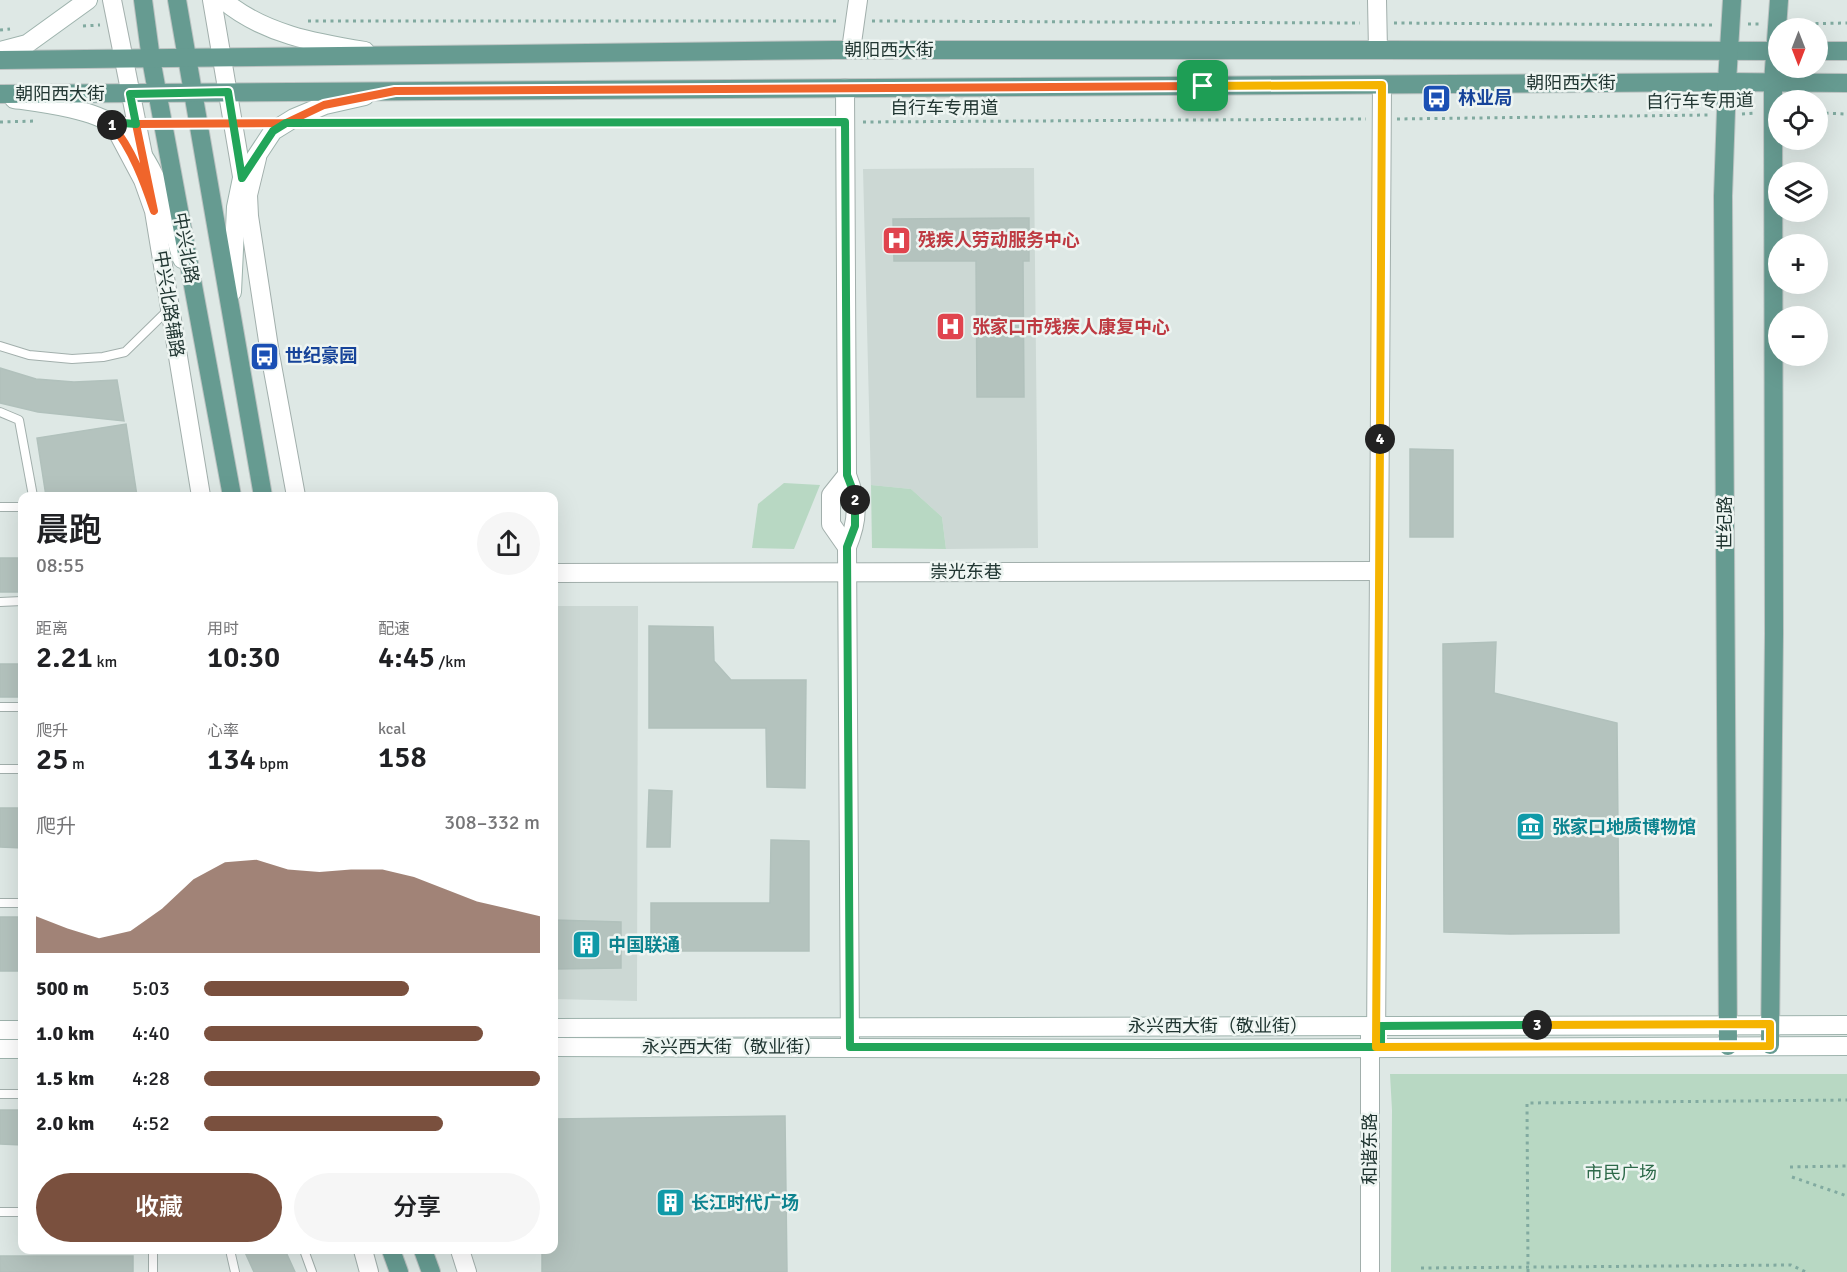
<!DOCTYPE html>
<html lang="zh">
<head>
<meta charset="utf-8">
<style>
	:root { --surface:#fff; --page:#f6f6f6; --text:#202124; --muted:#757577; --accent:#7a503e }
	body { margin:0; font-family:Signika,"Noto Sans SC",sans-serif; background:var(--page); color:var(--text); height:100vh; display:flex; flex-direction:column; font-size:22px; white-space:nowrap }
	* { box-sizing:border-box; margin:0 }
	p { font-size:20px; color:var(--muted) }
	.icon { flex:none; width:33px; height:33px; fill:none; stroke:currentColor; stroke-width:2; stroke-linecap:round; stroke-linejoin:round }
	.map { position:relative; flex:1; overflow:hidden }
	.panel { position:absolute; left:18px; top:492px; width:540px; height:762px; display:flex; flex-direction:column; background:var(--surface); border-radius:12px; box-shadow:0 6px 24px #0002 }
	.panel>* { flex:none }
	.needle { width:39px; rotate:180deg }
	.controls { position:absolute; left:1768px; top:18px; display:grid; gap:12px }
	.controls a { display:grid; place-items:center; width:60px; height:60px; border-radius:50%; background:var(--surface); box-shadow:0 6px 24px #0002; font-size:30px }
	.pin { position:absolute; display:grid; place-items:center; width:51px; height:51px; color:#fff; margin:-26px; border-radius:12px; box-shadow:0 3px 9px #0006 }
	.km { position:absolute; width:30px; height:30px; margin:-15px; border-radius:50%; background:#222; color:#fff; font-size:16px; line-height:30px; text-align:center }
	.round { display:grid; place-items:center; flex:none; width:63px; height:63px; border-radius:32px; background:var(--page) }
	.overview { display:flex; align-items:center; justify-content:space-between; height:102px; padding:0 18px }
	h1 { font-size:33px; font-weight:600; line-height:45px }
	.stats { display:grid; grid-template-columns:repeat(3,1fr); gap:9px; height:102px; padding:6px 18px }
	.stats div { display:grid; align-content:center }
	.stats b { font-size:30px; font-weight:600 }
	.stats small { font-size:16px; font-weight:400 }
	.stats p { font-size:16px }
	.chart { height:168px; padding:12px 18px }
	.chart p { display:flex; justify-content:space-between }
	.chart svg { width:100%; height:108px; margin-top:6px; fill:var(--accent); opacity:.7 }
	.cta { display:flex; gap:12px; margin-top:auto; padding:12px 18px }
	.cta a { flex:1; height:69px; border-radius:36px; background:var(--accent); color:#fff; font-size:24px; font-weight:600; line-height:69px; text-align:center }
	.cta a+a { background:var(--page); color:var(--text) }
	ul { padding:0 18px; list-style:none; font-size:20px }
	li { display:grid; grid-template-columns:96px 72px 1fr; align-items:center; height:45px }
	li i { height:15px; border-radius:8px; background:var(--accent) }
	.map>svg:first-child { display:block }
	.built { fill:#ccd8d4 }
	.green { fill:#b8d8c3 }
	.building { fill:#b4c3be; stroke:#b1c1bc; stroke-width:1.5 }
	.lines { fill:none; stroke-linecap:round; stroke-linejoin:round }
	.service-casing { stroke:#a2afac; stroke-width:10 }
	.tertiary-casing { stroke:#a2afac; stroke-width:20 }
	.secondary-casing { stroke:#9eb3ad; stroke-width:20 }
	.primary-casing { stroke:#bcc3c2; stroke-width:20 }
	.path { stroke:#81aaa0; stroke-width:3; stroke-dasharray:3 4.5; stroke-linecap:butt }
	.service { stroke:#fff; stroke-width:8 }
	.tertiary { stroke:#fff; stroke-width:18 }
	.secondary { stroke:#fff; stroke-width:18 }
	.primary { stroke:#669b91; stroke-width:18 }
	.split-1-casing { stroke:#fff; stroke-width:12 }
	.split-2-casing { stroke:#fff; stroke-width:12 }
	.split-3-casing { stroke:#fff; stroke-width:12 }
	.split-4-casing { stroke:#fff; stroke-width:12 }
	.split-5-casing { stroke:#fff; stroke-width:12 }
	.split-1 { stroke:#f0652b; stroke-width:8 }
	.split-2 { stroke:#22a559; stroke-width:8 }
	.split-3 { stroke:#22a559; stroke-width:8 }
	.split-4 { stroke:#f5b400; stroke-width:8 }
	.split-5 { stroke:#f5b400; stroke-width:8 }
	.labels { text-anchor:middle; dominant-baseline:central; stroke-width:5; stroke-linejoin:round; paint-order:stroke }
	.street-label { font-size:18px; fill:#213632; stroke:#eef5f2 }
	.transit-label { font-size:18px; font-weight:bold; fill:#164399; stroke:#eef5f2; text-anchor:start }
	.health-label { font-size:18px; font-weight:bold; fill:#be3a42; stroke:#eef5f2; text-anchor:start }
	.culture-label { font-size:18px; font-weight:bold; fill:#0d838f; stroke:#eef5f2; text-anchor:start }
	.park-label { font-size:18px; fill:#2e6a4a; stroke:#eef5f2 }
</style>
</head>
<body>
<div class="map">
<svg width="1847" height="1272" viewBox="0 0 1847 1272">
	<rect width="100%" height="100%" fill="#dee8e5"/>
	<g class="built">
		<polygon points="1034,168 1038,548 946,549 942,517 911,489 871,485 863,169"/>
		<polygon points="554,606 638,606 637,1001 554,999"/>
	</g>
	<g class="green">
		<polygon points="784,483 820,485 794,549 752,548 758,504"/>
		<polygon points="871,485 911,489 942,517 946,549 872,548"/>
		<polygon points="1390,1074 1847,1074 1847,1272 1391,1272 1392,1110"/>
	</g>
	<g class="building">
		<polygon points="1029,218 1029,261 1023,261 1024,397 977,397 976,261 894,261 893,219"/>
		<polygon points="0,368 36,379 74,382 117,380 124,421 38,412 0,403"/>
		<polygon points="126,424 137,496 46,496 37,438"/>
		<polygon points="1410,449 1453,450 1453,537 1410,537"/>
		<rect x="0" y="558" width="22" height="34"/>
		<polygon points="649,626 713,627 714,661 731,680 806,680 805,788 767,787 766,728 649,728"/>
		<polygon points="1496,642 1494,693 1617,723 1619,933 1510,934 1444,932 1443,644"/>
		<rect x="0" y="664" width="22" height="33"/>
		<polygon points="649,790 672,791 670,847 647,847"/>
		<polygon points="0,808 22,808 22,848 0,847"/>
		<polygon points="771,840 809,841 809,951 651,951 651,903 770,903"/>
		<rect x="0" y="917" width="22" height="54"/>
		<polygon points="554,920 621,922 621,968 554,969"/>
		<polygon points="0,1110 22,1110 22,1145 0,1144"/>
		<polygon points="785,1116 787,1272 542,1272 542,1250 554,1250 554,1119"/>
		<polygon points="244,1250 285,1250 295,1272 254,1272"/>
		<rect x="0" y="1256" width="133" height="16"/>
	</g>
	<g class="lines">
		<defs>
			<g id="service">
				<polyline points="0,346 29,355 72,359 103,357 125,352 169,309"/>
				<polyline points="0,412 19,420 33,496"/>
				<polyline points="0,507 22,507"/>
				<polyline points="0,602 22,601"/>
				<polyline points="0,707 22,707"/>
				<polyline points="0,769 22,769"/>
				<polyline points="0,903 22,903"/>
				<polyline points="0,1094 22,1094"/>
				<polyline points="0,1212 22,1212"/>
				<polyline points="153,1250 153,1272"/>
				<polyline points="230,1250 235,1272"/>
				<polyline points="304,1250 312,1272"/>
			</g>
			<g id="tertiary">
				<polyline points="112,0 144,160"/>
				<polyline points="212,0 244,188"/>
				<polyline points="1377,0 1378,50"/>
				<polyline points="851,50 858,0"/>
				<path d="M845,88L847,475C858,504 859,518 847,547L850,1047"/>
				<polyline points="118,133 143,180 154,211 201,496"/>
				<polyline points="257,158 248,195 249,216 270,354 296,496"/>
				<polyline points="847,475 831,495 831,524 847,547"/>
				<polyline points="554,573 1379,571"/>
				<polyline points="1376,1047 1382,85"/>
				<polyline points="363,1250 369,1272"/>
				<polyline points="460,1250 467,1272"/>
				<polyline points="1370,1272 1370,1034"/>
			</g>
			<g id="secondary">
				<path d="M223,0C263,34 316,43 365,51"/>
				<polyline points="0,51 27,44 88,0"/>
				<path d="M14,99C42,103 93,109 115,126C157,156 168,213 182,259"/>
				<polyline points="232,292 236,207 242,178 273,131 294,118 325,105 365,96"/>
				<polyline points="554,1028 1847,1025"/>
				<polyline points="0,1030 22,1030"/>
				<polyline points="554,1047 1164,1049 1847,1046"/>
				<polyline points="0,1049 22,1049"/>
			</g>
			<g id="primary">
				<polyline points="143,0 151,59 232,496"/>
				<polyline points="177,0 263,496"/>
				<polyline points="1818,51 1847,51"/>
				<polyline points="0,60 835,50 1378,50 1779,51"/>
				<polyline points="0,94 1727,82 1847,83"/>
				<polyline points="1770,1045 1774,633 1773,83 1779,0"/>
				<polyline points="1728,1046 1723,196 1727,82 1732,0"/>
				<polyline points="391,1250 399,1272"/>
				<polyline points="423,1250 431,1272"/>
			</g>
		</defs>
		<use href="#service" class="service-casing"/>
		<use href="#tertiary" class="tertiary-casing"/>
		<use href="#secondary" class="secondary-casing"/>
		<use href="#primary" class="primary-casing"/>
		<g class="path">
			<polyline points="308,21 838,21"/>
			<polyline points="872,21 1360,23"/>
			<polyline points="1394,23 1714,25"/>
			<polyline points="1748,24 1762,24"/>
			<polyline points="1793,24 1847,23"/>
			<polyline points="83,26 100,25"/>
			<polyline points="0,30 10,29"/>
			<polyline points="1818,113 1847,114"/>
			<polyline points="1742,114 1756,113"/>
			<polyline points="1397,119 1708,115"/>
			<polyline points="0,122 37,121"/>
			<polyline points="863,122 1366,119"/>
			<polyline points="329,123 829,122"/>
			<polyline points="1790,1167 1847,1166"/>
			<polyline points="1792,1177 1847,1196"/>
			<polyline points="1421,1268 1791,1265 1806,1272"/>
			<polyline points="1528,1272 1527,1103 1847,1100"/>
		</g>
		<use href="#service" class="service"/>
		<use href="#tertiary" class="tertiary"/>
		<use href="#secondary" class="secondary"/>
		<use href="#primary" class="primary"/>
	</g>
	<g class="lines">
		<defs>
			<path id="split-1" d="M112,125C132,149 144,181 154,211L136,124L286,123L324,105L395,91L1203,86"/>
			<polyline id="split-2" points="112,125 109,122 136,124 130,94 228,92 242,178 273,131 286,123 845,122 847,475 855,496 855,500"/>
			<polyline id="split-3" points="855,500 855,526 847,547 850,1047 1381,1047 1381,1026 1537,1025"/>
			<polyline id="split-4" points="1380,439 1376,1047 1770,1046 1770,1024 1537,1025"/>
			<polyline id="split-5" points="1203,86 1382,85 1380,439"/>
		</defs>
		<use href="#split-1" class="split-1-casing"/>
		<use href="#split-2" class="split-2-casing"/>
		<use href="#split-3" class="split-3-casing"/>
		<use href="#split-4" class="split-4-casing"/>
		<use href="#split-5" class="split-5-casing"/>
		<use href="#split-1" class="split-1"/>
		<use href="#split-2" class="split-2"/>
		<use href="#split-3" class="split-3"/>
		<use href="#split-4" class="split-4"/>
		<use href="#split-5" class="split-5"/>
	</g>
	<defs>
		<symbol id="bus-square" viewBox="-11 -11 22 22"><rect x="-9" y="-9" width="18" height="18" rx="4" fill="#1a4fb4" stroke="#eef5f2"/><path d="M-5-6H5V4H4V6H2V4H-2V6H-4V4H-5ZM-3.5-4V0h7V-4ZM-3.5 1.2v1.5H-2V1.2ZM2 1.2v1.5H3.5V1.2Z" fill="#fff"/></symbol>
		<symbol id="hospital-square" viewBox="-11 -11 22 22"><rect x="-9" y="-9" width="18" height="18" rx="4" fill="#e0444e" stroke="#eef5f2"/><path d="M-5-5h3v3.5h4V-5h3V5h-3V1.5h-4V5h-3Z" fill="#fff"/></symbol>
		<symbol id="museum-square" viewBox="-11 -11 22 22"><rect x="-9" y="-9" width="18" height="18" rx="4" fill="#0f9aa8" stroke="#eef5f2"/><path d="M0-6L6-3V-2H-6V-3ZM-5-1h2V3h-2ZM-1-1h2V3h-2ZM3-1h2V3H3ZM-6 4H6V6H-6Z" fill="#fff"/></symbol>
		<symbol id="building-square" viewBox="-11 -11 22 22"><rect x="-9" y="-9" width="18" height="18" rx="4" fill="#0f9aa8" stroke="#eef5f2"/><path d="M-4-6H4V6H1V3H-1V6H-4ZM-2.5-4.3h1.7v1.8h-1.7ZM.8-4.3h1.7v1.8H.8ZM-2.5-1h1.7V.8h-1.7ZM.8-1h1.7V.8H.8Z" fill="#fff"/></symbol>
	</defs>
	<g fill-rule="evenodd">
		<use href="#bus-square" x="1420" y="82" width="33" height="33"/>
		<use href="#hospital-square" x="880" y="224" width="33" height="33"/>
		<use href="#hospital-square" x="934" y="310" width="33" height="33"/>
		<use href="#bus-square" x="248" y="340" width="33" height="33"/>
		<use href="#museum-square" x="1514" y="810" width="33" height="33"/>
		<use href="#building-square" x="570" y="928" width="33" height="33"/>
		<use href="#building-square" x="654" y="1186" width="33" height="33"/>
	</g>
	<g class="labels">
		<g class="street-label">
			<text x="889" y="50">朝阳西大街</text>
			<text x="1571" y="83">朝阳西大街</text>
			<text x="60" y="94">朝阳西大街</text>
			<text transform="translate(1700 101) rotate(-1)">自行车专用道</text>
			<text x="944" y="108">自行车专用道</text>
			<text transform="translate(186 248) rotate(80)">中兴北路</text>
			<text transform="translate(169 304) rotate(81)">中兴北路辅路</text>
			<text transform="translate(1725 523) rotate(-90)">世纪路</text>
			<text x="966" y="572">崇光东巷</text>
			<text x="1218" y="1026">永兴西大街（敬业街）</text>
			<text x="732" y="1047">永兴西大街（敬业街）</text>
			<text transform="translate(1370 1149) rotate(-90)">和谐东路</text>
		</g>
		<g class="transit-label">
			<text x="1458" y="98">林业局</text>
			<text x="285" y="356">世纪豪园</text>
		</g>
		<g class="health-label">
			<text x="918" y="240">残疾人劳动服务中心</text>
			<text x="972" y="327">张家口市残疾人康复中心</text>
		</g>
		<g class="culture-label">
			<text x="1552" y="827">张家口地质博物馆</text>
			<text x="608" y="945">中国联通</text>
			<text x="691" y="1203">长江时代广场</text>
		</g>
		<g class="park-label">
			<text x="1621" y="1173">市民广场</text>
		</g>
	</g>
</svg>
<div class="controls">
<a><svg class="needle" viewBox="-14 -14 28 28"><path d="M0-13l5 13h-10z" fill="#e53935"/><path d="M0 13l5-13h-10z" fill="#757577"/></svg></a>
<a><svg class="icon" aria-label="locate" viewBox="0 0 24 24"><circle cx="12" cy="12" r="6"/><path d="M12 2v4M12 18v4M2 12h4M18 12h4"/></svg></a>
<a><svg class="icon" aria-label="layers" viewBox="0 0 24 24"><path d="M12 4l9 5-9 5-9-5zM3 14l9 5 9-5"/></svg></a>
<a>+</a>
<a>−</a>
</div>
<div class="pin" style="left:1203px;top:86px;background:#1e9e55"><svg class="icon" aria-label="arrive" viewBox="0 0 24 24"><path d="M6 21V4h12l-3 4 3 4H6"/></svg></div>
<b class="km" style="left:112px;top:125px">1</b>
<b class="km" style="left:855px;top:500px">2</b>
<b class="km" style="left:1537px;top:1025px">3</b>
<b class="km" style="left:1380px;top:439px">4</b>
<section class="panel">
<div class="overview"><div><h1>晨跑</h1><p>08:55</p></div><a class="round"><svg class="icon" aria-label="share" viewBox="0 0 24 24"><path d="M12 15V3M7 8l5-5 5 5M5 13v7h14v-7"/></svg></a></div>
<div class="stats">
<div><p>距离</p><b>2.21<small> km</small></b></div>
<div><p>用时</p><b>10:30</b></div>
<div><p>配速</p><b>4:45<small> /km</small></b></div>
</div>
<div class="stats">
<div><p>爬升</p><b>25<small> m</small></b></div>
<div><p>心率</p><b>134<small> bpm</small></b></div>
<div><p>kcal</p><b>158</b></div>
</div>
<div class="chart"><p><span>爬升</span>308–332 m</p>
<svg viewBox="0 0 160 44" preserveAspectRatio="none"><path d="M0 44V29L10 34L20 38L30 35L40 26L50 14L60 7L70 6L80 10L90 11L100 10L110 10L120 13L130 18L140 23L150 26L160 29V44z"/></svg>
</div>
<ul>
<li><b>500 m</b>5:03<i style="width:61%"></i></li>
<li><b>1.0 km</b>4:40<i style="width:83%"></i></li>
<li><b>1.5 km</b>4:28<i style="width:100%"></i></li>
<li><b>2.0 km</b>4:52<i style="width:71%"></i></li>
</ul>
<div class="cta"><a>收藏</a><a>分享</a></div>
</section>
</div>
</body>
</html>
